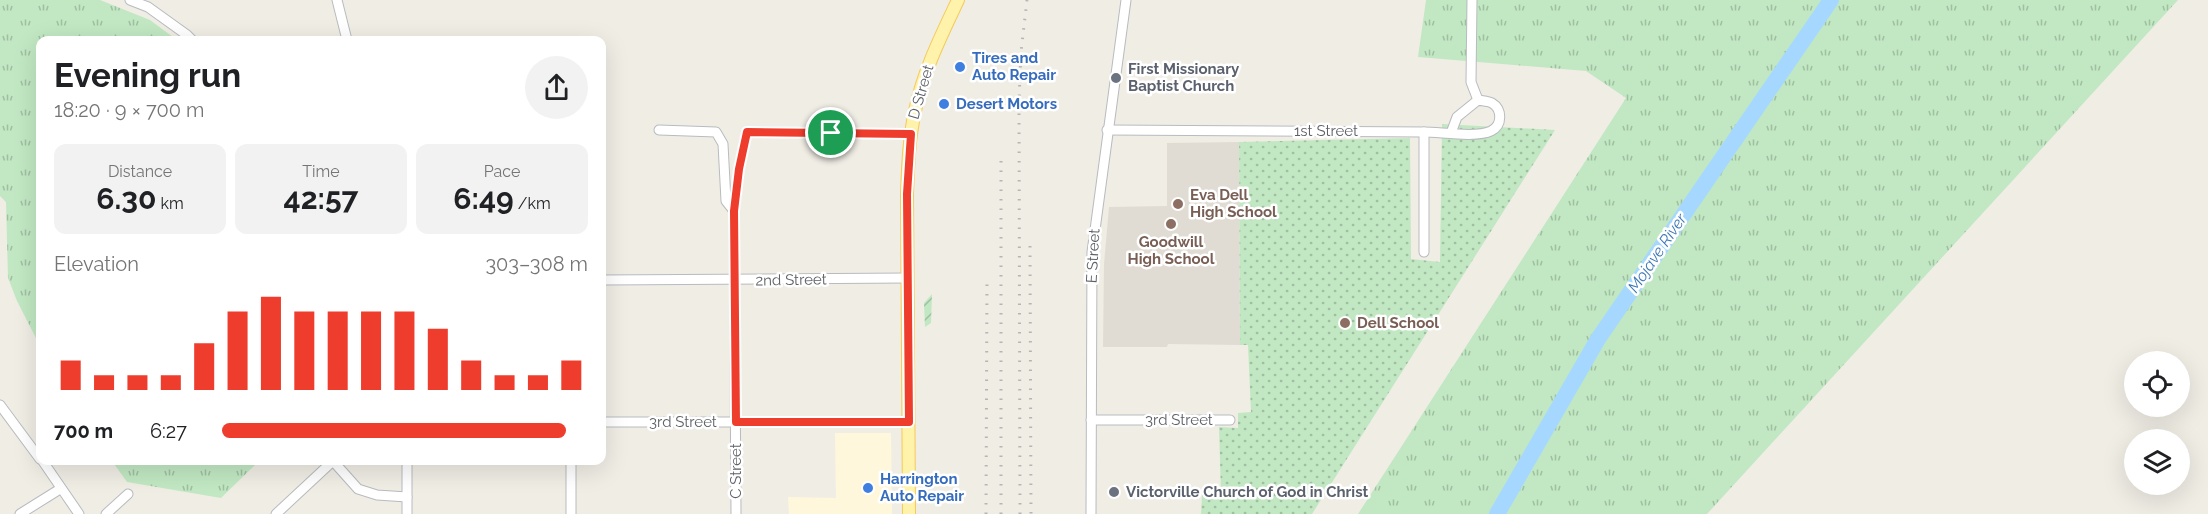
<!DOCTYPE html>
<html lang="en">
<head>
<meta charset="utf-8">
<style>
	:root { --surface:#fff; --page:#f2f2f2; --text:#202124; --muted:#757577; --accent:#ee3d2d }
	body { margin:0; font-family:Raleway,sans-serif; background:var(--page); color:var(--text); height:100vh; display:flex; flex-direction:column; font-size:22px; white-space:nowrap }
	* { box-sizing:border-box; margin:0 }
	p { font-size:20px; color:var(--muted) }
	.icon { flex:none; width:33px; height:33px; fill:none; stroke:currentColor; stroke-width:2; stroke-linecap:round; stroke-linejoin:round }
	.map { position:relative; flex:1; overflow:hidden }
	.side { position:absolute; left:36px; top:36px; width:570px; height:429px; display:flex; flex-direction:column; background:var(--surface); border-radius:12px; box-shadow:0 6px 24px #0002 }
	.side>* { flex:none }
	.buttons { position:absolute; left:2124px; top:351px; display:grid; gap:12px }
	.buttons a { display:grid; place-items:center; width:66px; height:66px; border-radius:50%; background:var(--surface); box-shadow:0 6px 24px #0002; font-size:30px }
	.pin { position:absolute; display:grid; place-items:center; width:51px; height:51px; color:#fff; margin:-26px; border:3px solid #fff; border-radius:50%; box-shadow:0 2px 6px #0007 }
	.round { display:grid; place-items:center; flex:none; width:63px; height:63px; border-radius:32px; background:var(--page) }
	.summary { display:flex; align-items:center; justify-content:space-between; height:102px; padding:0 18px }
	h1 { font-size:33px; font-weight:700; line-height:45px }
	.metrics { display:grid; grid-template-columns:repeat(3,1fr); gap:9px; height:102px; padding:6px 18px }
	.metrics div { display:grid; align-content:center; border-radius:12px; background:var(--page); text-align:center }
	.metrics b { font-size:30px; font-weight:700 }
	.metrics small { font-size:16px; font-weight:400 }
	.metrics p { font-size:16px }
	.chart { height:168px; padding:12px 18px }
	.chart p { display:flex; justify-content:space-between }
	.chart svg { width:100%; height:108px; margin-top:6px; stroke:var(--accent); stroke-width:6 }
	ul { padding:0 18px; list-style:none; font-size:20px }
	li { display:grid; grid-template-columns:96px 72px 1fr; align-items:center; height:45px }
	li i { height:15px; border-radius:8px; background:var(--accent) }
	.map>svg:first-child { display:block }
	.commercial { fill:#fff7db }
	.education { fill:#e0dcd3 }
	.grass { fill:url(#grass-tufts) }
	.park { fill:url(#park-dots) }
	.garden { fill:url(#garden-furrows) }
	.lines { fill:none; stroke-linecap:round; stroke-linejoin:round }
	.river { stroke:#a6d8ff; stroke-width:16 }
	.minor-casing { stroke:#b8bbbf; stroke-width:11 }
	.major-casing { stroke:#f5ca59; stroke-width:14 }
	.minor { stroke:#fff; stroke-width:9 }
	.major { stroke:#fff2ab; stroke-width:12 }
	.rail { stroke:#b4b5b6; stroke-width:3; stroke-dasharray:1.5 8; stroke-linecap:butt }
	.route-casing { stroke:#fff; stroke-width:12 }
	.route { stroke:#ee3d2d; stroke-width:8 }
	.shop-dot { fill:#3f7fe0; stroke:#fff; stroke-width:2 }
	.worship-dot { fill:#6b7280; stroke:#fff; stroke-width:2 }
	.education-dot { fill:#8d6e63; stroke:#fff; stroke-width:2 }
	.labels { text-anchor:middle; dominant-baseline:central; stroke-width:5; stroke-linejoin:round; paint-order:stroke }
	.shop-label { font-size:15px; font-weight:bold; fill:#366cbe; stroke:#fff; text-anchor:start }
	.worship-label { font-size:15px; font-weight:bold; fill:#5b616d; stroke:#fff; text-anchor:start }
	.street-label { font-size:15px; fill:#5d6166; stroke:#fff }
	.education-label { font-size:15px; font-weight:bold; fill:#785e54; stroke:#fff; text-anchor:start }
	.water-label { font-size:16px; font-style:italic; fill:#3f78b5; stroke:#fff }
</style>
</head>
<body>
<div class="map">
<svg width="2208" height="514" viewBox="0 0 2208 514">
	<defs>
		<pattern id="grass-tufts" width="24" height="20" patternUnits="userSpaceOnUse" patternTransform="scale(1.5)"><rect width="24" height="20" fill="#c1e8c2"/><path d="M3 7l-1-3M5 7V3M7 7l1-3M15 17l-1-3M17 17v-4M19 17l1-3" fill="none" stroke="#a0bfa1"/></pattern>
		<pattern id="park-dots" width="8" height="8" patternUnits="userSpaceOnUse" patternTransform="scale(1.5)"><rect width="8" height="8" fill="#c1e8c2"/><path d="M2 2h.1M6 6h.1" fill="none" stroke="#a0bfa1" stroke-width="1.8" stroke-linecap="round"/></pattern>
		<pattern id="garden-furrows" width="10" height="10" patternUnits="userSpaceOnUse" patternTransform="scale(1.5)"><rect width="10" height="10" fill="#c1e8c2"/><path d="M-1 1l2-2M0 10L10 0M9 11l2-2" fill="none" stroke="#a0bfa1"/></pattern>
	</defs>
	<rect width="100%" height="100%" fill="#f0ede5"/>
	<polygon class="commercial" points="835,433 891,433 892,514 789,514 788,497 836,498"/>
	<polygon class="education" points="1239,142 1240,345 1168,344 1167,347 1103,347 1104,264 1109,207 1167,206 1167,143"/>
	<g class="grass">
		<polygon points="0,0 100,0 150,20 177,40 40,40 40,346 17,301 8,278 6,202 0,196"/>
		<polygon points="1426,0 2178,0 1707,514 1358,514 1626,98 1586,71 1418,57"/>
		<polygon points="112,461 259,461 221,498 127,482"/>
	</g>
	<polygon class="park" points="1442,124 1555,130 1312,514 1201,514 1202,495 1221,494 1219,427 1238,428 1238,413 1251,412 1248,345 1240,345 1239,142 1410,138 1411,259 1440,262"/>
	<polygon class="garden" points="932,294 931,323 925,327 924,303"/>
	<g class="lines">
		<polyline class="river" points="1497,514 1598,339 1831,0"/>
		<defs>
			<g id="minor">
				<polyline points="130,0 148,7 187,35 192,40"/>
				<polyline points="337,0 347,40"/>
				<polyline points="1472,0 1471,82 1478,100"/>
				<polyline points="659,130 716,132 723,144 726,201 734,211"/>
				<polyline points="1107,130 1424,132 1424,252"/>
				<path d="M1424,132C1441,132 1476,138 1491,131C1503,125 1502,109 1492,103C1488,101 1483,101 1478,100L1457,117L1451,133"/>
				<polyline points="602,280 908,278"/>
				<polyline points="0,405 40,459"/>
				<polyline points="1091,420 1230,420"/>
				<polyline points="602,422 909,422"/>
				<polyline points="42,460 79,514"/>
				<polyline points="407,460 407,514"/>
				<polyline points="571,460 571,514"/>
				<polyline points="333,461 358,489 377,495 407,497"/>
				<polyline points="20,514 60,489"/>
				<polyline points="106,514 128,494"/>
				<polyline points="276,514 334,460"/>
				<polyline points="736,514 734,211 739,169 747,132 911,134"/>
				<polyline points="1091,514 1092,252 1126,0"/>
			</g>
			<path id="major" d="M909,514L907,194C908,166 909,138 915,111C923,72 941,36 958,0"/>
		</defs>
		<use href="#minor" class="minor-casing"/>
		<use href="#major" class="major-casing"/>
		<use href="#minor" class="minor"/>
		<use href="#major" class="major"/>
		<g class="rail">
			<polyline points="1030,246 1031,514"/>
			<polyline points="986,514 987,277"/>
			<polyline points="1001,514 1001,161"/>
			<polyline points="1020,514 1019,101 1021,52 1027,0"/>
		</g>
	</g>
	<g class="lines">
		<defs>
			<polygon id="route" points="747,132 911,134 907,194 909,422 736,422 734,211 739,169"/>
		</defs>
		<use href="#route" class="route-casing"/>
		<use href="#route" class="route"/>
	</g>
	<g class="shop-dot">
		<circle cx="960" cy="67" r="6"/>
		<circle cx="944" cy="104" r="6"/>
		<circle cx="868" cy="488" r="6"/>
	</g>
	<g class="worship-dot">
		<circle cx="1116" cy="78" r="6"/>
		<circle cx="1114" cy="492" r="6"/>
	</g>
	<g class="education-dot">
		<circle cx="1178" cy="204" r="6"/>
		<circle cx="1171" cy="224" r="6"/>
		<circle cx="1345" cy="323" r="6"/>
	</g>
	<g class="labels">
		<g class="shop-label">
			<text x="972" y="58">Tires and<tspan x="972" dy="17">Auto Repair</tspan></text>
			<text x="956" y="104">Desert Motors</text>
			<text x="880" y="479">Harrington<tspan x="880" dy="17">Auto Repair</tspan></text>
		</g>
		<g class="worship-label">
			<text x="1128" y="69">First Missionary<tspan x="1128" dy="17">Baptist Church</tspan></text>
			<text x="1126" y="492">Victorville Church of God in Christ</text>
		</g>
		<g class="street-label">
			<text transform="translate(921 92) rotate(-74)">D Street</text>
			<text x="1326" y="131">1st Street</text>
			<text transform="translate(1093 256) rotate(-87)">E Street</text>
			<text transform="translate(791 280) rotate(-1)">2nd Street</text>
			<text x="1179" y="420">3rd Street</text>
			<text x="683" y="422">3rd Street</text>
			<text transform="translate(736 471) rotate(-90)">C Street</text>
		</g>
		<g class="education-label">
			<text x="1190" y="195">Eva Dell<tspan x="1190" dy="17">High School</tspan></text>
			<text x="1171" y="242" text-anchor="middle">Goodwill<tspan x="1171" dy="17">High School</tspan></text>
			<text x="1357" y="323">Dell School</text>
		</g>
		<g class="water-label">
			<text transform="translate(1657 253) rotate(-56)">Mojave River</text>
		</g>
	</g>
</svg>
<div class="buttons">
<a><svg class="icon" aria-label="locate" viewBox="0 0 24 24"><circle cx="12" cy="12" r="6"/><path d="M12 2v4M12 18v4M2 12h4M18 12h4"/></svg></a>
<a><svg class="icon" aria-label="layers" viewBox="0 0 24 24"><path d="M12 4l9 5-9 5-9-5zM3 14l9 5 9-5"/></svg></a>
</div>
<div class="pin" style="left:831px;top:133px;background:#1e9e55"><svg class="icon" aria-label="arrive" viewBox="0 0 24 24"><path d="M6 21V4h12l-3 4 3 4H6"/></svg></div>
<section class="side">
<div class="summary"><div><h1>Evening run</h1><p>18:20 · 9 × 700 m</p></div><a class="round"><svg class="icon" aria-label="share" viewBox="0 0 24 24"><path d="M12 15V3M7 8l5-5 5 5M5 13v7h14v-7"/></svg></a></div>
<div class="metrics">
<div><p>Distance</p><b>6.30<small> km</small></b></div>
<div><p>Time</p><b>42:57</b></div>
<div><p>Pace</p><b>6:49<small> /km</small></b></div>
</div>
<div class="chart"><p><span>Elevation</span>303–308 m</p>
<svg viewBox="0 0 160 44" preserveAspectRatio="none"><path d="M5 44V32M15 44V38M25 44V38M35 44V38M45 44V25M55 44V12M65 44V6M75 44V12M85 44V12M95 44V12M105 44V12M115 44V19M125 44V32M135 44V38M145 44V38M155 44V32"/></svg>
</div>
<ul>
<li><b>700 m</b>6:27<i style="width:94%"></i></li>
</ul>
</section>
</div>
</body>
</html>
